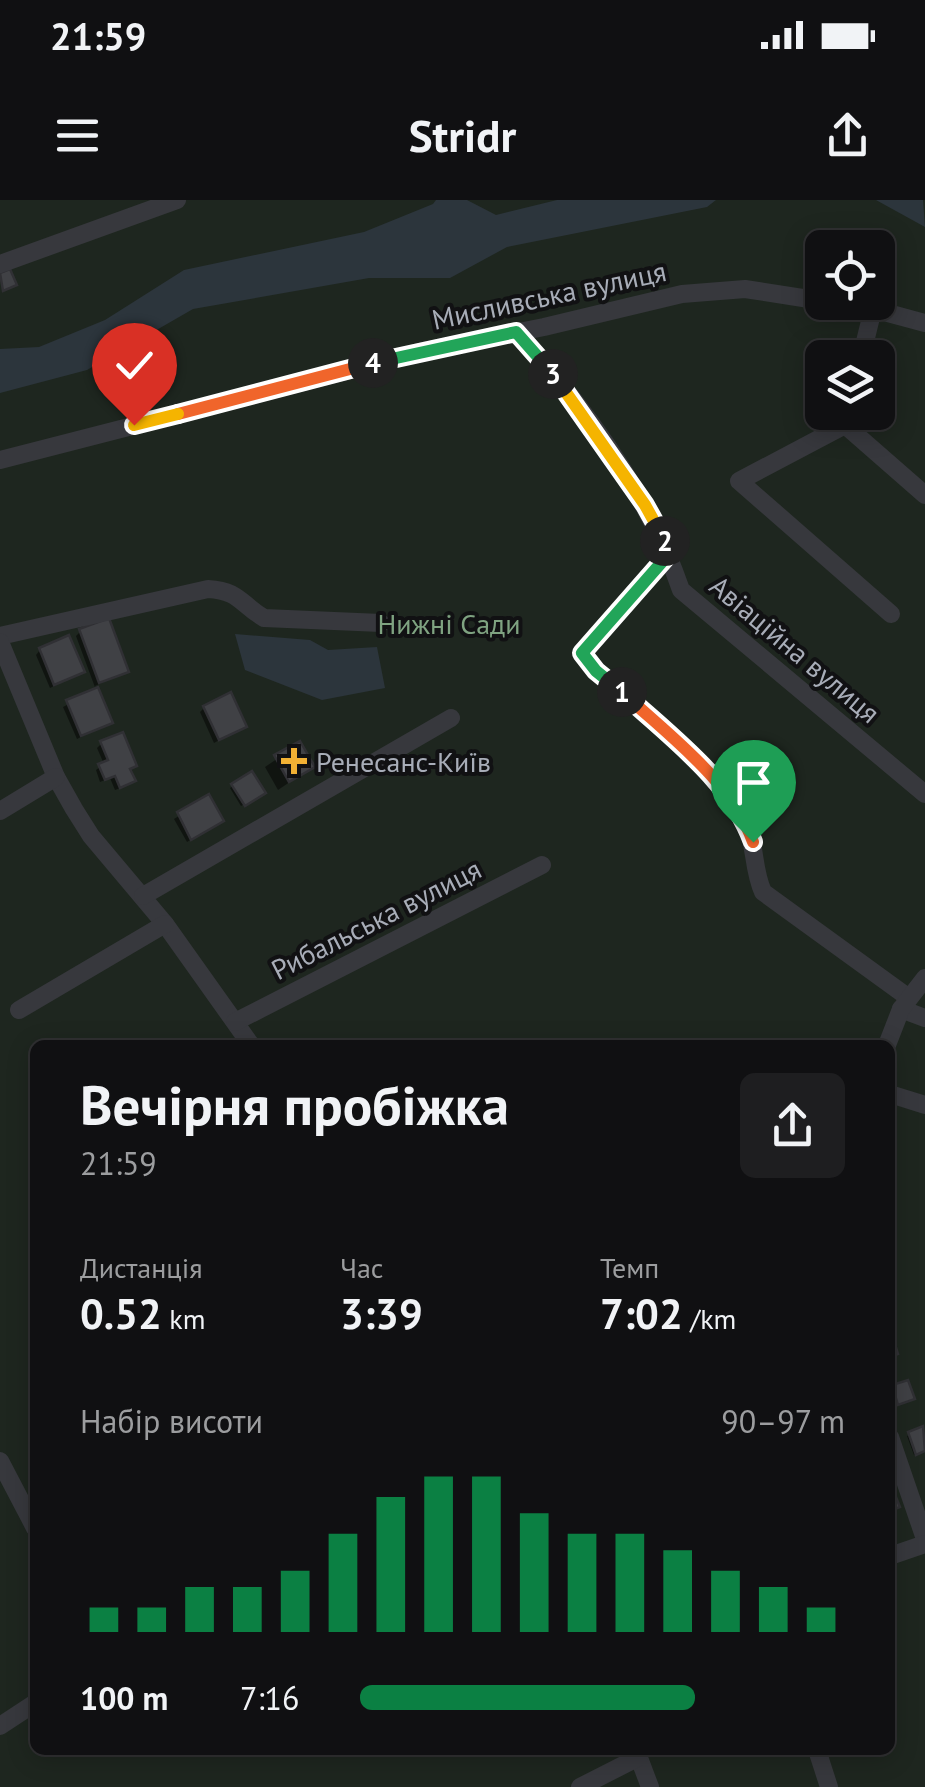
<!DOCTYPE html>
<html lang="uk">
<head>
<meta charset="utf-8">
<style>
	:root { --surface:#101012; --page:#1e1e20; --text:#f1f3f6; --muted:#9c9d9f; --line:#303032; --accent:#0b8043 }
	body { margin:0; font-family:"PT Sans",sans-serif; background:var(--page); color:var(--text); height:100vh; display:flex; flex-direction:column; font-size:38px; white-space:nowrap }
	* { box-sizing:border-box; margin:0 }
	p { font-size:32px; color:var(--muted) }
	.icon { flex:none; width:55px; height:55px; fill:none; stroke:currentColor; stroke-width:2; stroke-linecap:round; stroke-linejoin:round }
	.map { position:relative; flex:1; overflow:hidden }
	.panel { position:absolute; left:30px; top:840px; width:865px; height:715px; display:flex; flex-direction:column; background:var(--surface); border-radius:15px; box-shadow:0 5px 25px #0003,0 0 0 2px var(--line) }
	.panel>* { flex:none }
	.fabs { position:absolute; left:805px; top:30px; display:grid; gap:20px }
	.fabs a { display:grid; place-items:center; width:90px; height:90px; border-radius:15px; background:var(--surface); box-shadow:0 5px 25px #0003,0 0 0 2px var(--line); font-size:50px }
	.pin { position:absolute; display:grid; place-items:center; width:85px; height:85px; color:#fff; margin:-102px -42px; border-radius:50% 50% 50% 0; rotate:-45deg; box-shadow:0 0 10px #0007 }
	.pin .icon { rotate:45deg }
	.km { position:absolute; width:50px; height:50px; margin:-25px; border-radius:50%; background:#222; color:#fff; font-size:28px; line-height:50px; text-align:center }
	.round { display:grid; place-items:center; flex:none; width:105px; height:105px; border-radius:15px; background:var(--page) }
	.headline { display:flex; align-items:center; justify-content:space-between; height:170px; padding:0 50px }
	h1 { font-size:55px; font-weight:700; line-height:75px }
	.figures { display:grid; grid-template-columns:repeat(3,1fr); gap:15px; height:170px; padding:10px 50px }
	.figures div { display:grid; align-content:center }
	.figures b { font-size:42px; font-weight:700 }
	.figures small { font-size:28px; font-weight:400 }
	.figures p { font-size:28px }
	.chart { height:280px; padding:20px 50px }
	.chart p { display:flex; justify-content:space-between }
	.chart svg { width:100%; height:180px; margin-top:10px; stroke:var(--accent); stroke-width:6 }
	ul { padding:0 50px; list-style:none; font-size:32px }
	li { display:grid; grid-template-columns:160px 120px 1fr; align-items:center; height:75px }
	li i { height:25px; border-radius:12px; background:var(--accent) }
	.status { display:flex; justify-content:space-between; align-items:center; height:70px; padding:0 50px; background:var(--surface); direction:ltr }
	.status svg { height:28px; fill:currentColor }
	header { display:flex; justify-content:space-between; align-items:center; height:130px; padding:0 50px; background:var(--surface); font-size:45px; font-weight:700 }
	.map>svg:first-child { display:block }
	.green { fill:#1e261f; fill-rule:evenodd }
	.water { fill:#2c353c }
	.shadow { fill:#0007 }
	.building { fill:#404145; stroke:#303034; stroke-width:2.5 }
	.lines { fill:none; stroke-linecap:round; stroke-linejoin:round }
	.minor { stroke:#37383d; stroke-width:18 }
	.split-1-casing { stroke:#fff; stroke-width:20 }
	.split-2-casing { stroke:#fff; stroke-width:20 }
	.split-3-casing { stroke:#fff; stroke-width:20 }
	.split-4-casing { stroke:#fff; stroke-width:20 }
	.split-5-casing { stroke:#fff; stroke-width:20 }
	.split-6-casing { stroke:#fff; stroke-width:20 }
	.split-1 { stroke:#f0652b; stroke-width:12 }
	.split-2 { stroke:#22a559; stroke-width:12 }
	.split-3 { stroke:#f5b400; stroke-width:12 }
	.split-4 { stroke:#22a559; stroke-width:12 }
	.split-5 { stroke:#f0652b; stroke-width:12 }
	.split-6 { stroke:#f5b400; stroke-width:12 }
	.poi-dot { fill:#f2b134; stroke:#111113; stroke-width:4 }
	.labels { text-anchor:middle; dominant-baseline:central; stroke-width:8; stroke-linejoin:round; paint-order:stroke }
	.street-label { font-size:28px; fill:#a8adb8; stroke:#111113 }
	.park-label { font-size:28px; fill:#7fa381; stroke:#111113 }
	.poi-label { font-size:28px; fill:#a8adb8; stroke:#111113; text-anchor:start }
</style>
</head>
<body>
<div class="status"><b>21:59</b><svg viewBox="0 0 49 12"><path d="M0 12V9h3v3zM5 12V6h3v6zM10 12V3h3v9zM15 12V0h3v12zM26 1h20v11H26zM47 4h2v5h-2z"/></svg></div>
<header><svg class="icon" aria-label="menu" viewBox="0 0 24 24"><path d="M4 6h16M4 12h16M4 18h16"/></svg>Stridr<svg class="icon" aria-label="share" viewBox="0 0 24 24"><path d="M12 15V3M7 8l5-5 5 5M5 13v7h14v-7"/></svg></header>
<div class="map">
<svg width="925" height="1587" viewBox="0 0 925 1587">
	<rect width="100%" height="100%" fill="#161618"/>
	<path class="green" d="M0,0H925V1587H0ZM822,48H878V102H822ZM822,158H878V212H822ZM35,845H890V1550H35Z"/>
	<g class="water">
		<polygon points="436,0 467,0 496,15 557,0 716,0 707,7 507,47 450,78 369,78 193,109 87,170 0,193 0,149 39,147 105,120 184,70 364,32 433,4"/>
		<polygon points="876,0 923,0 925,27"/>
		<polygon points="235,434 310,440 328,450 377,447 385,488 322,500 245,470"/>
	</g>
	<g class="shadow">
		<polygon points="80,432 126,471 95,486 110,522 77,539 63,507 96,490 76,436"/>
		<polygon points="40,450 82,472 50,488 36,455"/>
		<polygon points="204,508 244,526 214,543 200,512"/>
		<polygon points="102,543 134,566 129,571 133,581 128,585 115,590 110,578 100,582 96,570 104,564 97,548"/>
		<polygon points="299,544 312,567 278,590 265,567"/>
		<polygon points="233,586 260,595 241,606 230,588"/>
		<polygon points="208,598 221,621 187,642 174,619"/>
		<polygon points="922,1229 925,1251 914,1255 907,1236"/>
	</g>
	<g class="building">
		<polygon points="10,69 17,85 3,91 0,73"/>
		<polygon points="109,418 129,472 99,483 79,429"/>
		<polygon points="69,435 85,472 54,485 39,448"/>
		<polygon points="98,487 113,523 81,536 66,500"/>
		<polygon points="231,492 247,527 219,540 203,506"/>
		<polygon points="123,532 137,566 130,569 136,581 120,588 115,576 105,580 98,564 108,560 100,541"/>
		<polygon points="300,541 315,567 289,582 274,555"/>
		<polygon points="252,571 266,593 245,606 231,584"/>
		<polygon points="209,594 224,621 191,640 177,612"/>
		<polygon points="891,1132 898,1154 890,1157 890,1133"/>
		<polygon points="908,1180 915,1199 898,1205 892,1185"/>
		<polygon points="923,1226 925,1251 916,1255 908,1232"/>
		<polygon points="892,1287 900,1307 890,1311 890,1288"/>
	</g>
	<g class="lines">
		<g class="minor">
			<polyline points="0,64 177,0"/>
			<polyline points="831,102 873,109 925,123"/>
			<path d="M516,133C585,207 648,293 681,390L925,594"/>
			<polyline points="861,158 873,109"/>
			<polyline points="848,212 845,225 925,295"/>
			<polyline points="845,225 739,281 891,414"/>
			<polyline points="0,260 424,151 544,127 682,94 745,89 822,101"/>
			<path d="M669,355L582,453C625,508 712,556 744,618C756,641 752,668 763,692L909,798"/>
			<path d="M0,436L208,389C240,391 239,403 264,418L381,423"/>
			<polyline points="0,442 56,577 74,609 91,636 165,724 251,845"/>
			<polyline points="0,611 56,577"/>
			<polyline points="143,696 451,518"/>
			<polyline points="901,809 925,818"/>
			<polyline points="19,810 165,724"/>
			<polyline points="235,822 542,665"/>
			<polyline points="887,845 901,809 925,778"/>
			<polyline points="890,894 925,905"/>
			<polyline points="890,1237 925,1339"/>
			<polyline points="0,1261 35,1328"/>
			<polyline points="890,1356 925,1344"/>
			<polyline points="0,1526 35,1503"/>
			<polyline points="636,1550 650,1587"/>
			<polyline points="817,1550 829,1587"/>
			<polyline points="580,1587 639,1557"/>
		</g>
	</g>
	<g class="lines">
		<defs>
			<path id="split-1" d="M622,492C670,537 730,579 753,642"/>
			<polyline id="split-2" points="622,492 596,471 582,453 669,354 665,341"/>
			<polyline id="split-3" points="553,174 645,305 665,341"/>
			<polyline id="split-4" points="373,163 516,132 553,174"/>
			<polyline id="split-5" points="178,214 373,163"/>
			<polyline id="split-6" points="134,225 178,214"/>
		</defs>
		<use href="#split-1" class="split-1-casing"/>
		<use href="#split-2" class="split-2-casing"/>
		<use href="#split-3" class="split-3-casing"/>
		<use href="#split-4" class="split-4-casing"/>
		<use href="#split-5" class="split-5-casing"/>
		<use href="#split-6" class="split-6-casing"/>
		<use href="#split-1" class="split-1"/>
		<use href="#split-2" class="split-2"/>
		<use href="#split-3" class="split-3"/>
		<use href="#split-4" class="split-4"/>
		<use href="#split-5" class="split-5"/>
		<use href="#split-6" class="split-6"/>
	</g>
	<path class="poi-dot" d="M289 546h10v10h10v10h-10v10h-10v-10h-10v-10h10z"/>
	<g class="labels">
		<g class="street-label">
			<text transform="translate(549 95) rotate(-12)">Мисливська вулиця</text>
			<text transform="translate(795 449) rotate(40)">Авіаційна вулиця</text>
			<text transform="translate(376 719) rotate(-27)">Рибальська вулиця</text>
		</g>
		<g class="park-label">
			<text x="449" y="423">Нижні Сади</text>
		</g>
		<g class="poi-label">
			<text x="316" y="561">Ренесанс-Київ</text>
		</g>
	</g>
</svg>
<div class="fabs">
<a><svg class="icon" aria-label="locate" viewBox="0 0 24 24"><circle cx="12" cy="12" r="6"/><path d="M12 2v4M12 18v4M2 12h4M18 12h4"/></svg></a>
<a><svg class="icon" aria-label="layers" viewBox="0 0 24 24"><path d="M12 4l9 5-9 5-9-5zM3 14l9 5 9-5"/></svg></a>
</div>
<div class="pin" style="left:753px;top:642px;background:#1e9e55"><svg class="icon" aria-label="arrive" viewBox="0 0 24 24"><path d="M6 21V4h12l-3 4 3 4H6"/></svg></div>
<div class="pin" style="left:134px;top:225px;background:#d93025"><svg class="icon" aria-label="check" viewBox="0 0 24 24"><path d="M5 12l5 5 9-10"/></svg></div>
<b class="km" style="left:622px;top:492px">1</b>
<b class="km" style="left:665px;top:341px">2</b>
<b class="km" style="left:553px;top:174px">3</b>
<b class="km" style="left:373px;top:163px">4</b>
<section class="panel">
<div class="headline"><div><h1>Вечірня пробіжка</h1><p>21:59</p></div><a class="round"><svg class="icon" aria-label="share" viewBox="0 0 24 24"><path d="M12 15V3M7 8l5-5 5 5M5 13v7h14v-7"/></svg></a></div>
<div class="figures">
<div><p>Дистанція</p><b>0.52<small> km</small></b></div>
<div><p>Час</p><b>3:39</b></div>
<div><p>Темп</p><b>7:02<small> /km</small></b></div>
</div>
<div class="chart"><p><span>Набір висоти</span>90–97 m</p>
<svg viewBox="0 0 160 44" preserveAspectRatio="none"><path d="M5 44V38M15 44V38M25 44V33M35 44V33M45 44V29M55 44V20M65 44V11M75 44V6M85 44V6M95 44V15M105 44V20M115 44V20M125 44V24M135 44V29M145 44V33M155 44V38"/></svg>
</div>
<ul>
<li><b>100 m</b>7:16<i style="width:69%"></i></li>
</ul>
</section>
</div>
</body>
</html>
